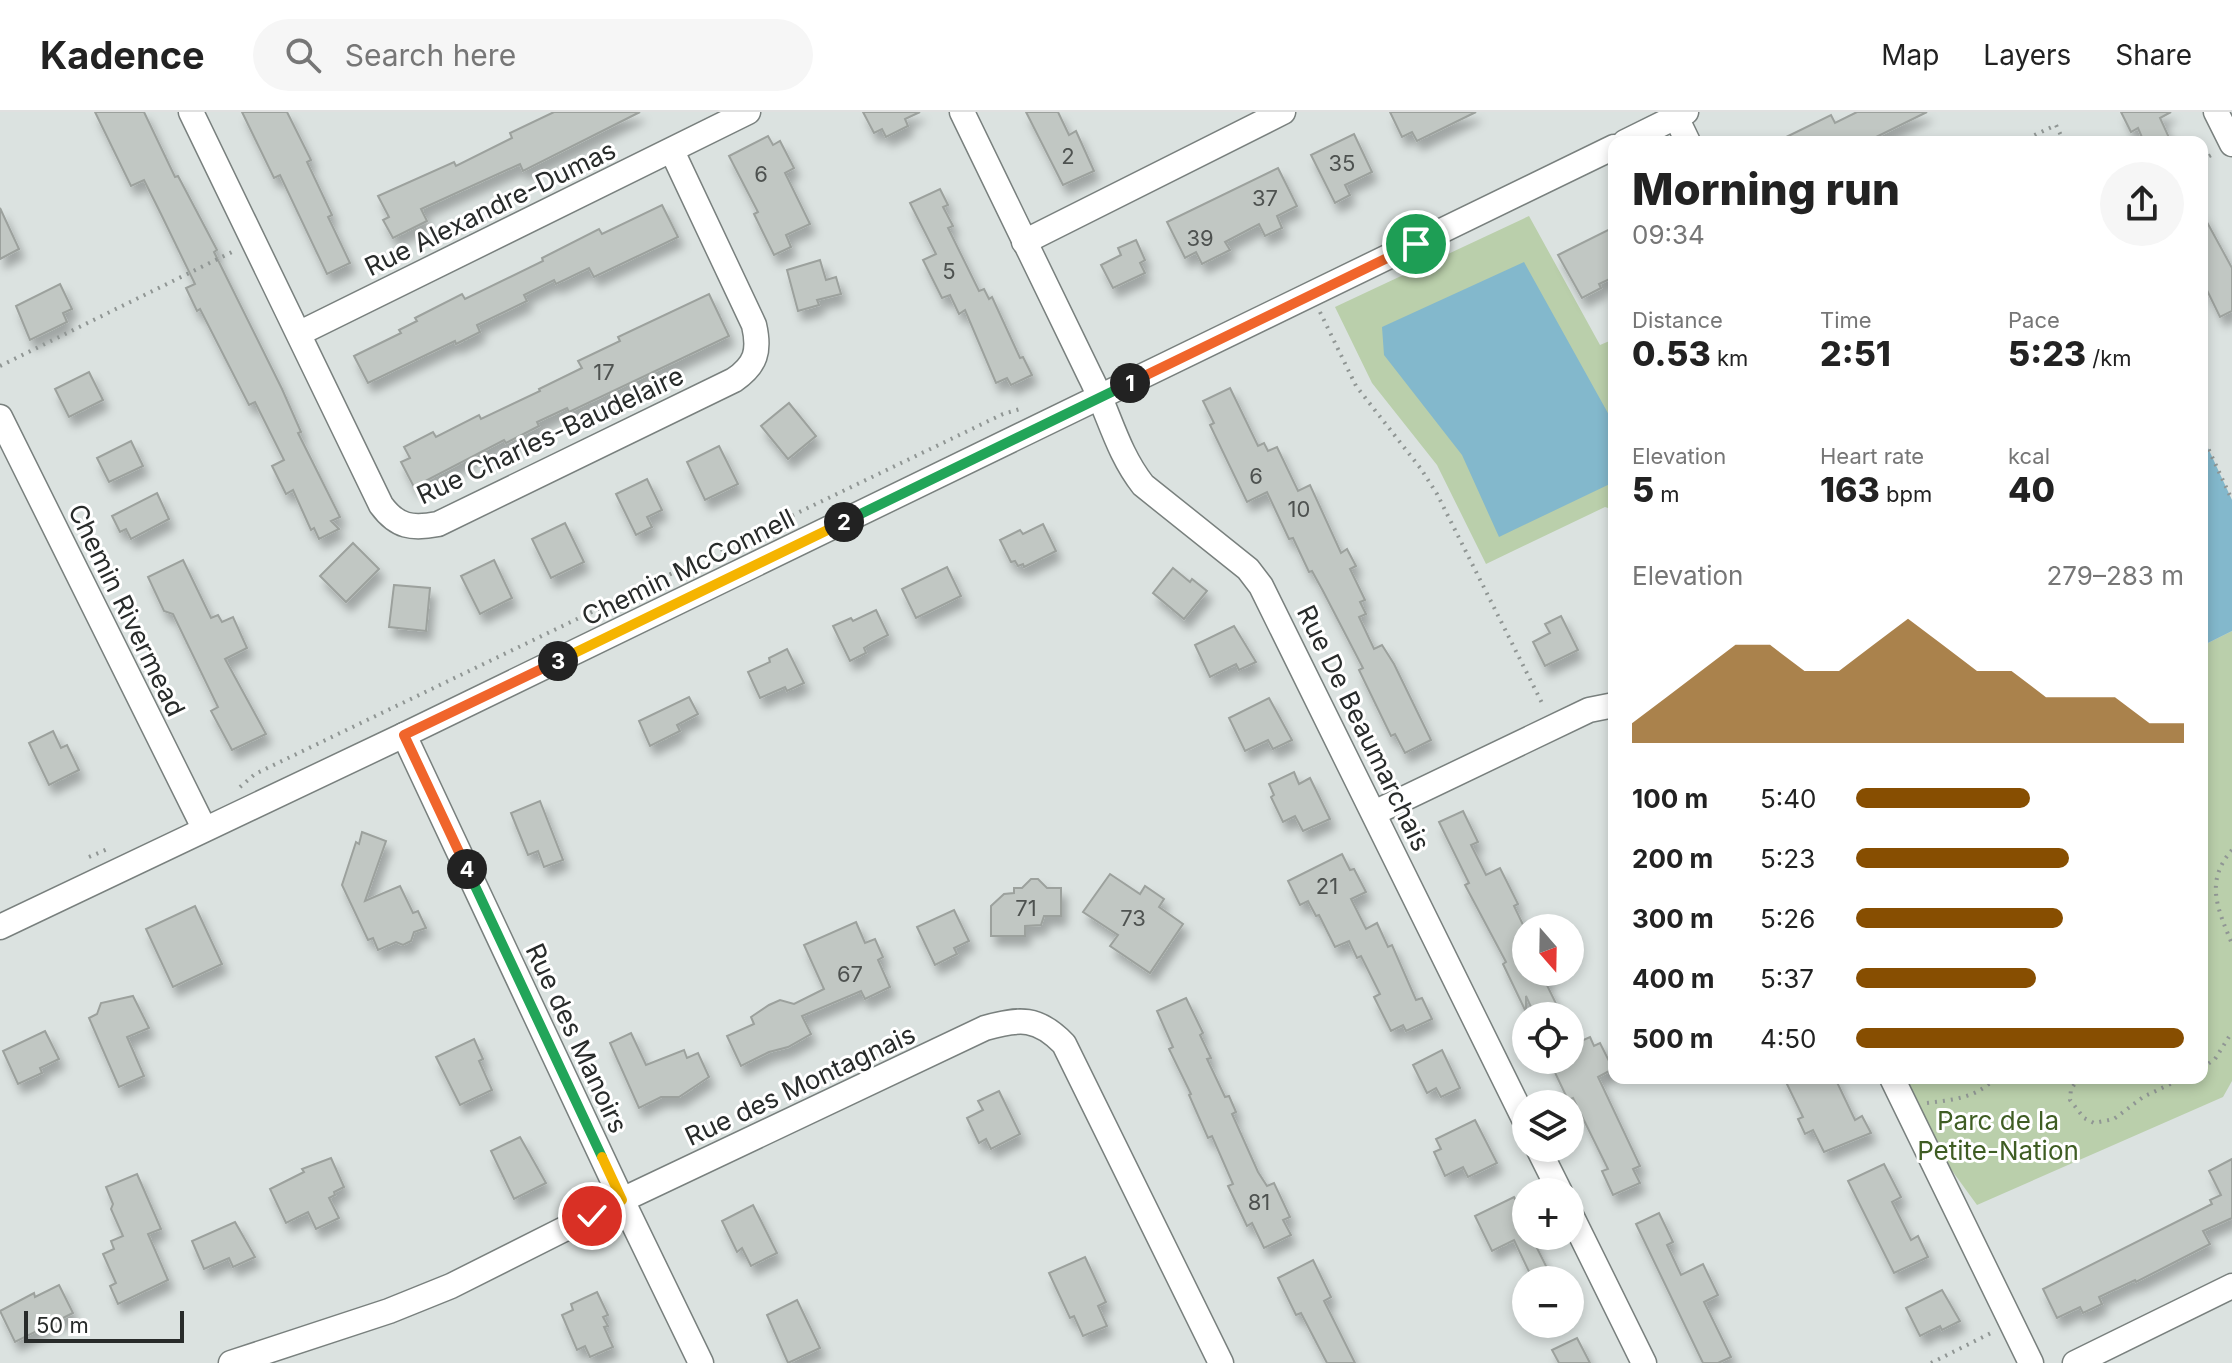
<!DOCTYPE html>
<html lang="en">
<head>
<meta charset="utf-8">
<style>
	:root { --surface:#fff; --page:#f6f6f6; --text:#222; --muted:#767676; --line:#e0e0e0; --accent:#874e01 }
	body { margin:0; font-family:Inter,sans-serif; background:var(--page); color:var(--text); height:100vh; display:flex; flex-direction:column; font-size:30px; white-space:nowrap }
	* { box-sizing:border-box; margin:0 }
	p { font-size:26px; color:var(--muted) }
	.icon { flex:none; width:44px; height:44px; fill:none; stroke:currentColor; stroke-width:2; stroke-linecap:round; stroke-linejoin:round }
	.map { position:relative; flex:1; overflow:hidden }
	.side { position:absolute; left:1608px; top:24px; width:600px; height:948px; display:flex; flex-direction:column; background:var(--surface); border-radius:16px; box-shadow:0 4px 12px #0003 }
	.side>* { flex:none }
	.needle { width:52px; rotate:160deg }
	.fabs { position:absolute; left:1512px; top:802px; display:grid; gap:16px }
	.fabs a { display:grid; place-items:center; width:72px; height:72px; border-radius:50%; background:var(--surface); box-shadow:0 4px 12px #0003; font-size:40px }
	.scale { position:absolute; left:24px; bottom:20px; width:160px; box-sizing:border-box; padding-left:8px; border:4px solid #282b2a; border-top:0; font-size:22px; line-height:28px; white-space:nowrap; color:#282b2a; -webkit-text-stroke:6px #fff; paint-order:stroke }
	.pin { position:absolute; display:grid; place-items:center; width:68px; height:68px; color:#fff; margin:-34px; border:4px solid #fff; border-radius:50%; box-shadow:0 2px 8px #0007 }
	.km { position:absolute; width:40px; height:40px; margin:-20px; border-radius:50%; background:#222; color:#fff; font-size:22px; line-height:40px; text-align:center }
	.round { display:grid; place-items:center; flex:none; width:84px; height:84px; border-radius:42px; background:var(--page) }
	.summary { display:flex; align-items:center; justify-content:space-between; height:136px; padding:0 24px }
	h1 { font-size:44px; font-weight:800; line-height:60px }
	.metrics { display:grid; grid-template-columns:repeat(3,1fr); gap:12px; height:136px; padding:8px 24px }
	.metrics div { display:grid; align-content:center }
	.metrics b { font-size:34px; font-weight:800 }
	.metrics small { font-size:22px; font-weight:400 }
	.metrics p { font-size:22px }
	.chart { height:224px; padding:16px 24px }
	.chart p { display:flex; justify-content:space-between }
	.chart svg { width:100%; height:144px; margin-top:8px; fill:var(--accent); opacity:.7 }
	ul { padding:0 24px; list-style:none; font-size:26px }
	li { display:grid; grid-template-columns:128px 96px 1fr; align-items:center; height:60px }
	li i { height:20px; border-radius:10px; background:var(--accent) }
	header { display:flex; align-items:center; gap:48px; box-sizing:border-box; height:112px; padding:0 40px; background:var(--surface); border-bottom:2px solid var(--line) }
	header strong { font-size:38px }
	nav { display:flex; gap:44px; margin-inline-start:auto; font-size:28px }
	.search { width:560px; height:72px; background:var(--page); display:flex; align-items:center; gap:20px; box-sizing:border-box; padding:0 28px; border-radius:44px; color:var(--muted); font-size:30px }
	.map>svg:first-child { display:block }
	.green { fill:#bacfab }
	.water { fill:#83b8cc }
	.building { fill:#c1c7c3; stroke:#9ca19d; stroke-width:2; filter:url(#shadow) }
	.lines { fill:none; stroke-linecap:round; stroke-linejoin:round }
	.minor-casing { stroke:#79807e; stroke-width:27 }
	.path { stroke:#909694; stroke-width:4; stroke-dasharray:2 6; stroke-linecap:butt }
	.minor { stroke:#fff; stroke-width:24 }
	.split-1-casing { stroke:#fff; stroke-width:16 }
	.split-2-casing { stroke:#fff; stroke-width:16 }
	.split-3-casing { stroke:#fff; stroke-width:16 }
	.split-4-casing { stroke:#fff; stroke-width:16 }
	.split-5-casing { stroke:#fff; stroke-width:16 }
	.split-6-casing { stroke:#fff; stroke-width:16 }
	.split-1 { stroke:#f0652b; stroke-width:10 }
	.split-2 { stroke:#22a559; stroke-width:10 }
	.split-3 { stroke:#f5b400; stroke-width:10 }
	.split-4 { stroke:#f0652b; stroke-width:10 }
	.split-5 { stroke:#22a559; stroke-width:10 }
	.split-6 { stroke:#f5b400; stroke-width:10 }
	.labels { text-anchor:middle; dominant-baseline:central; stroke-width:6; stroke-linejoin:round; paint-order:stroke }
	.number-label { font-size:22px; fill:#4e5250 }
	.street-label { font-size:26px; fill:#282b2a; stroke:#fff }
	.park-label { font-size:26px; fill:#3f5d23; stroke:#fff }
</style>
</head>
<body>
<header>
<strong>Kadence</strong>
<div class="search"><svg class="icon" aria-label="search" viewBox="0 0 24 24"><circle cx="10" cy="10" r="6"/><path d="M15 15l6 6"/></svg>Search here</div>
<nav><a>Map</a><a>Layers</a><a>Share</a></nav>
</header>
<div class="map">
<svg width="2232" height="1251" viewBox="0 0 2232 1251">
	<defs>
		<filter id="shadow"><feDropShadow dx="5" dy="9" stdDeviation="4" flood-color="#0004"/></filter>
	</defs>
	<rect width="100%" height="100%" fill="#dbe2e0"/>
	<g class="green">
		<polygon points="1529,104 1600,233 1614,227 1614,398 1605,395 1486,452 1437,353 1372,271 1335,195"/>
		<polygon points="2232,519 2232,969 2223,985 1977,1093 1905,994 1892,966 2202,966 2202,534"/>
	</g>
	<g class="water">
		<polygon points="1524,150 1614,312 1614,370 1499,425 1462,343 1384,243 1382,215"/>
		<polygon points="2202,323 2232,388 2232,519 2202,534"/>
	</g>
	<g class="building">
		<polygon points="95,0 144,0 175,65 178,64 217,138 214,140 282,277 301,320 298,321 340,405 331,409 339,417 319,427 314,416 311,418 293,378 286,382 272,354 284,348 255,290 249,293 200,197 197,199 186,176 195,172 160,100 144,68 131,74"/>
		<polygon points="242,0 287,0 311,48 307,50 332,103 328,105 350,151 327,162 280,63 274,66"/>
		<polygon points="554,0 640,0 523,59 520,52 421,97 427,109 393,126 383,108 389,105 378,84 454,50 456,54 512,26 510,21"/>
		<polygon points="863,0 920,0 905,7 908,14 886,25 882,17 874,21"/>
		<polygon points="1026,0 1058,0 1069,23 1076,19 1094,59 1063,73"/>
		<polygon points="1390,0 1476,0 1417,29 1412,20 1402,25"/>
		<polygon points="1857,0 1927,0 1866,30 1776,30 1831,3 1835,11"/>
		<polygon points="2121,0 2171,0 2160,6 2171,30 2144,30 2138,16 2131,20"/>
		<polygon points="1354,22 1372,60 1345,73 1350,83 1335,91 1311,43"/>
		<polygon points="768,24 773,33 780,29 794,56 785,61 810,112 786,123 791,135 774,143 754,102 758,100 729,44"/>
		<polygon points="1278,56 1297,94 1277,104 1282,116 1265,124 1259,112 1225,130 1230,138 1202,152 1196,140 1185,146 1167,110"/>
		<polygon points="940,77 948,93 943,95 953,114 948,116 979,179 984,177 989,187 992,185 1020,246 1023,245 1032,263 1011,273 1007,266 996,271 965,198 959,202 950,183 942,186 923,148 936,142 910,91"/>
		<polygon points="662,93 678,125 594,165 589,156 556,172 554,168 524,183 527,189 477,213 480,220 456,232 455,229 368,271 354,244 401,221 399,218 417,209 415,206 462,182 465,187 543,149 542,146 599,117 602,122"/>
		<polygon points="0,96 19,137 0,147"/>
		<polygon points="2202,101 2232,156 2232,199 2220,205 2202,168"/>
		<polygon points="1614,115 1614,165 1599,172 1601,176 1582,186 1558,143"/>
		<polygon points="1136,128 1145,148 1140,151 1145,161 1113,176 1101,153 1121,143 1118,136"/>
		<polygon points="820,148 826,168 836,165 841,182 817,188 819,193 798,199 787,158"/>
		<polygon points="60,172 72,197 63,201 67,210 30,228 16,194"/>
		<polygon points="709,182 729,224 569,300 567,296 537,310 539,314 506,331 504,328 414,375 401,350 410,346 404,335 433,320 436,325 479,303 481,307 540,279 539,277 582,256 578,249 620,229 618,225"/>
		<polygon points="89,260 103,288 69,305 55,277"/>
		<polygon points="1230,276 1258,334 1264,331 1268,339 1277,335 1298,379 1310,373 1341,441 1347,437 1356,454 1350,457 1365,488 1360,490 1366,502 1359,505 1374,537 1382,533 1394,552 1431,628 1405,641 1395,622 1391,624 1359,558 1363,556 1323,479 1312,459 1309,460 1293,426 1289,427 1267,380 1247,390 1210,313 1214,311 1203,289"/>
		<polygon points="789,291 816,324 788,347 761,314"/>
		<polygon points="131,329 143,354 109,370 97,346"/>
		<polygon points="719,334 738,372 705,388 687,350"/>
		<polygon points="647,367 662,398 647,405 652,415 636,423 616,382"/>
		<polygon points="157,381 169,407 131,427 126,417 120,420 112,404"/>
		<polygon points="565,411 584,450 551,466 532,427"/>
		<polygon points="1043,412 1056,439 1024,455 1023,452 1018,454 1015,449 1011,450 1000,428 1020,418 1023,422"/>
		<polygon points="353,431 379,457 346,490 320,464"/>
		<polygon points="183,448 211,506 218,503 222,510 233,505 247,536 225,547 266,622 232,638 211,599 218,595 173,502 164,499 148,465"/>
		<polygon points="494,448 512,486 480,502 461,464"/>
		<polygon points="947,455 961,484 916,506 902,477"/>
		<polygon points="1173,456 1190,470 1192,467 1207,479 1184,507 1153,481"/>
		<polygon points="394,473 430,476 426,519 389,515"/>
		<polygon points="876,498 888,523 872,531 864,536 866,541 850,549 833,514 851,506 853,509"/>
		<polygon points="1561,504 1578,538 1545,554 1533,530 1550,521 1545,512"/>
		<polygon points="1234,514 1256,550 1239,558 1236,552 1210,565 1195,533"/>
		<polygon points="787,537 804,571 787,579 785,575 760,586 748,560 770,550 769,546"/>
		<polygon points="689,585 698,602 677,613 680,619 650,634 639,609"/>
		<polygon points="1269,586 1292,628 1273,637 1268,628 1245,639 1229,606"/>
		<polygon points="53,619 61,636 67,633 79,658 49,673 29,631"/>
		<polygon points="1294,660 1299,672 1310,666 1330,707 1303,719 1295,704 1283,710 1271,685 1274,683 1269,672"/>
		<polygon points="540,689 563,748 544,755 538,739 528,743 511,701"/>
		<polygon points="1463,699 1478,730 1471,733 1486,763 1500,756 1518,792 1514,794 1526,819 1526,860 1554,860 1543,865 1562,904 1535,904 1526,884 1526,900 1503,852 1506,850 1465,773 1469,771 1439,710"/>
		<polygon points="362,720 386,729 365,789 400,774 413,801 418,799 426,816 414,820 411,829 403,833 396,830 378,838 373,826 368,828 342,773 356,730 359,732"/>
		<polygon points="1342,742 1350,758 1354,757 1366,780 1351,787 1366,817 1377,811 1388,835 1392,833 1416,888 1422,886 1432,907 1406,919 1403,913 1391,919 1374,885 1380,882 1361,844 1357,846 1349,829 1335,835 1319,803 1316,804 1308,789 1300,793 1288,769"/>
		<polygon points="1110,762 1140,782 1145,774 1164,787 1159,795 1183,812 1150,861 1110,834 1118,823 1083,800"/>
		<polygon points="1031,767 1038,767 1047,776 1061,776 1061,804 1044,804 1041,813 1025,814 1025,824 991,824 991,794 1004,782 1014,781 1014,776 1022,776"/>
		<polygon points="195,794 222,852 173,875 146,817"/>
		<polygon points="954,798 969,829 954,836 957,842 935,853 917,815"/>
		<polygon points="856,810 865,831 875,827 883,845 878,848 890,875 865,887 861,879 802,904 811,922 788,935 769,940 741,954 727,924 754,912 751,905 769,893 780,888 794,892 824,877 804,833"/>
		<polygon points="133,884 149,916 127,925 144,964 119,975 89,906 97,902 101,891"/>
		<polygon points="1186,886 1203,921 1200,923 1211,946 1207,947 1225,985 1229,984 1236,1000 1232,1002 1258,1060 1267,1074 1274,1071 1290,1105 1283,1108 1291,1123 1264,1136 1252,1111 1247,1114 1228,1074 1233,1072 1212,1024 1208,1026 1189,983 1191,982 1169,937 1173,935 1157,899"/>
		<polygon points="45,919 59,947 40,956 42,961 18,972 3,939"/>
		<polygon points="631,921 646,953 684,938 687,946 698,941 709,965 679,985 661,985 639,996 610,931"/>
		<polygon points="1590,925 1594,934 1600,931 1613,957 1598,965 1640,1054 1633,1057 1640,1071 1613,1083 1602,1059 1608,1057 1573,986 1568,988 1549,948 1570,948 1570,934"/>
		<polygon points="474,927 483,947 479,949 492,978 460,993 436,945"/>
		<polygon points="1442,938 1460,976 1441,985 1436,976 1427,981 1413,953"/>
		<polygon points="1784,966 1835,966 1855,1008 1862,1004 1871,1021 1824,1040 1813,1018 1805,1022 1798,1007 1803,1005"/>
		<polygon points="999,979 1020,1022 991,1037 986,1027 979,1031 967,1006 983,998 978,989"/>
		<polygon points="1475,1008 1497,1051 1468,1065 1463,1055 1445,1064 1434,1040 1441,1037 1436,1027"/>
		<polygon points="520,1025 546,1071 514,1087 491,1039"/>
		<polygon points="331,1046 344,1075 334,1080 335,1083 329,1086 339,1106 316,1117 308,1100 286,1111 270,1077 304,1060 302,1057"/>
		<polygon points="2232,1047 2232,1106 2203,1119 2210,1132 2136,1170 2135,1168 2099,1185 2102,1192 2083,1201 2080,1195 2057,1206 2043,1177 2212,1092 2210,1088 2221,1083 2209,1059"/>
		<polygon points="1884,1052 1901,1085 1892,1090 1911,1128 1918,1124 1928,1145 1894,1161 1848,1069"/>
		<polygon points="137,1062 161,1117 148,1122 168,1168 118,1192 110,1174 116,1171 103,1142 114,1137 111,1129 123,1124 111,1097 113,1092 106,1075"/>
		<polygon points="1514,1085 1526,1109 1526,1124 1531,1124 1553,1168 1533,1168 1514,1128 1492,1139 1475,1104"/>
		<polygon points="753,1093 777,1141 751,1154 742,1136 737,1140 722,1109"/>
		<polygon points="1659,1101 1673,1130 1667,1133 1681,1163 1703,1152 1718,1183 1704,1190 1731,1245 1718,1251 1703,1251 1636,1112"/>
		<polygon points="235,1110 255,1145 233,1155 229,1146 204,1157 192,1129"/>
		<polygon points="1085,1145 1106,1190 1098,1194 1107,1214 1083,1224 1074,1204 1070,1206 1049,1161"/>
		<polygon points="1313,1148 1331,1185 1324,1189 1355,1251 1327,1251 1301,1201 1296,1203 1278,1166"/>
		<polygon points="59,1173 73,1201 15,1230 0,1199 34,1181 35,1185"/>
		<polygon points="1942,1178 1960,1209 1942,1218 1940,1214 1920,1224 1906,1196"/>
		<polygon points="597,1180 608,1203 603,1205 608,1214 604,1215 613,1235 590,1245 585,1234 577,1238 562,1203 573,1198 571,1192"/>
		<polygon points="797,1188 820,1236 788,1251 767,1203"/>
		<polygon points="1577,1226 1590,1251 1559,1251 1552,1238"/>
	</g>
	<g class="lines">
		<defs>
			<g id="minor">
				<path d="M191,0L381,393C397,415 412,417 438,412L734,268C756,253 760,239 754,213L672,39"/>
				<path d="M962,0C1004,88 1047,176 1090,264C1109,301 1117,340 1143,373L1248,457L1261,474L1526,1011"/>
				<polyline points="2216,0 2232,32"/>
				<polyline points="1676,5 1688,30"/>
				<polyline points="1625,30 1686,0"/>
				<polyline points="1024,130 1283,0"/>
				<polyline points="300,221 748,0"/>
				<polyline points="0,305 204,716"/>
				<polyline points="404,623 622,1088 701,1251"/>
				<polyline points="1374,701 1589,598 1614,593"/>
				<polyline points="0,815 404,623 1614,35"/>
				<polyline points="1892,966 2031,1251"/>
				<polyline points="1538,1036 1560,1080"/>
				<polyline points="1570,1101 1644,1251"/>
				<path d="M231,1251L389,1199L451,1174L622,1088L985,916C1020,906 1038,905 1064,932L1221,1251"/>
				<polyline points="2075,1251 2232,1174"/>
			</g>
		</defs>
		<use href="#minor" class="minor-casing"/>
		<g class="path">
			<polyline points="2020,30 2056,13 2064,30"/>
			<polyline points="2202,48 2213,42"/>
			<polyline points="1320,200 1356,274 1421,357 1437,382 1544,595"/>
			<polyline points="0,254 234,139"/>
			<polyline points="2202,323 2232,388"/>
			<polyline points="240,675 255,662 1003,302 1020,297"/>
			<path d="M2232,738C2204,770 2218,797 2232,832"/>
			<polyline points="89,745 110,736"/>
			<polyline points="2202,956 2215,947 2232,920"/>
			<polyline points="2079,966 2071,977 2070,988 2084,1006 2094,1011 2114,1007 2143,985 2183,966"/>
			<path d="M1927,991C1952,988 1977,986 1995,966"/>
			<polyline points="1931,1251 1991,1221"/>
		</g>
		<use href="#minor" class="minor"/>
	</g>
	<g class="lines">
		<defs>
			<polyline id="split-1" points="1130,271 1416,132"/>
			<polyline id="split-2" points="844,410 1130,271"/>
			<polyline id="split-3" points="558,549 844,410"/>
			<polyline id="split-4" points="467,757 404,623 558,549"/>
			<polyline id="split-5" points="467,757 602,1045"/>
			<polyline id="split-6" points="592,1104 622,1088 602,1045"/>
		</defs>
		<use href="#split-1" class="split-1-casing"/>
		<use href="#split-2" class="split-2-casing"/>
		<use href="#split-3" class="split-3-casing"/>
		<use href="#split-4" class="split-4-casing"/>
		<use href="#split-5" class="split-5-casing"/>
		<use href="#split-6" class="split-6-casing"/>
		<use href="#split-1" class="split-1"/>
		<use href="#split-2" class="split-2"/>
		<use href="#split-3" class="split-3"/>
		<use href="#split-4" class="split-4"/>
		<use href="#split-5" class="split-5"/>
		<use href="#split-6" class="split-6"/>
	</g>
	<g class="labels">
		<g class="number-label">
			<text x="1068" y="44">2</text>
			<text x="1342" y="51">35</text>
			<text x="761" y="62">6</text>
			<text x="1265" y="86">37</text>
			<text x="1200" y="126">39</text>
			<text x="949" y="159">5</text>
			<text x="604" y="260">17</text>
			<text x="1256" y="364">6</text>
			<text x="1299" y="397">10</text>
			<text x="1327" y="774">21</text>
			<text x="1026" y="796">71</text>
			<text x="1133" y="806">73</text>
			<text x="850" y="862">67</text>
			<text x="1259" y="1090">81</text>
		</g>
		<g class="street-label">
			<text transform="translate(490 96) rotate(-26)">Rue Alexandre-Dumas</text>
			<text transform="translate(550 323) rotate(-25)">Rue Charles-Baudelaire</text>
			<text transform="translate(688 455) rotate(-26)">Chemin McConnell</text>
			<text transform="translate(127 498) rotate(64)">Chemin Rivermead</text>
			<text transform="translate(1364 616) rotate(64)">Rue De Beaumarchais</text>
			<text transform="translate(577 926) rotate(65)">Rue des Manoirs</text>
			<text transform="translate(800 973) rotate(-25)">Rue des Montagnais</text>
		</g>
		<g class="park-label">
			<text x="1998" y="1008">Parc de la<tspan x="1998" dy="30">Petite-Nation</tspan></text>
		</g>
	</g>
</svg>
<div class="fabs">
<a><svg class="needle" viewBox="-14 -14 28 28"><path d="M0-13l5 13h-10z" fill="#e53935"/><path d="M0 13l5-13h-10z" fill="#767676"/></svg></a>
<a><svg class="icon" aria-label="locate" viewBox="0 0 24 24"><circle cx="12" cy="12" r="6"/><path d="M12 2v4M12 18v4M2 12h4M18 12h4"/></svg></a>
<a><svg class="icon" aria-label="layers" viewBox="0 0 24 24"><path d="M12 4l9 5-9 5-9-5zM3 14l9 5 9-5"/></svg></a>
<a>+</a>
<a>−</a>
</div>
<div class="scale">50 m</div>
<div class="pin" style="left:1416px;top:132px;background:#1e9e55"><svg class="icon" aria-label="arrive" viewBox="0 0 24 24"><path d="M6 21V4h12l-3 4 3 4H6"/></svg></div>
<div class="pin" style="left:592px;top:1104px;background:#d93025"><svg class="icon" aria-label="check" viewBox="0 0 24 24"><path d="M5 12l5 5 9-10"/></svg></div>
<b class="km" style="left:1130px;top:271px">1</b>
<b class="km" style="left:844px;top:410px">2</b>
<b class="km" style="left:558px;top:549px">3</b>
<b class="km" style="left:467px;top:757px">4</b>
<section class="side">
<div class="summary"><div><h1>Morning run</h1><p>09:34</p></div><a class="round"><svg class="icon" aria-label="share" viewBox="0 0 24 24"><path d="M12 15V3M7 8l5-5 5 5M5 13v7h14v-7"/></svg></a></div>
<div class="metrics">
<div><p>Distance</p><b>0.53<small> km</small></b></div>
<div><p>Time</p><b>2:51</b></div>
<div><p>Pace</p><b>5:23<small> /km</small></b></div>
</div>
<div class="metrics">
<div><p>Elevation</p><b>5<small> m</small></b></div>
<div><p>Heart rate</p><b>163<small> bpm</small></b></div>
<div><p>kcal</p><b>40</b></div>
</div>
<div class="chart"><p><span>Elevation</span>279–283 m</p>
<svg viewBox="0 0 160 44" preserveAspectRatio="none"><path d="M0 44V38L10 30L20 22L30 14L40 14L50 22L60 22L70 14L80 6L90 14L100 22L110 22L120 30L130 30L140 30L150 38L160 38V44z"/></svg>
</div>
<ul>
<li><b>100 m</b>5:40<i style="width:53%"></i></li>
<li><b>200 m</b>5:23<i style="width:65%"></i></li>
<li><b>300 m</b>5:26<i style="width:63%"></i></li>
<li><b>400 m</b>5:37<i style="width:55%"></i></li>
<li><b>500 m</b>4:50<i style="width:100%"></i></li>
</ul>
</section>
</div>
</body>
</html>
